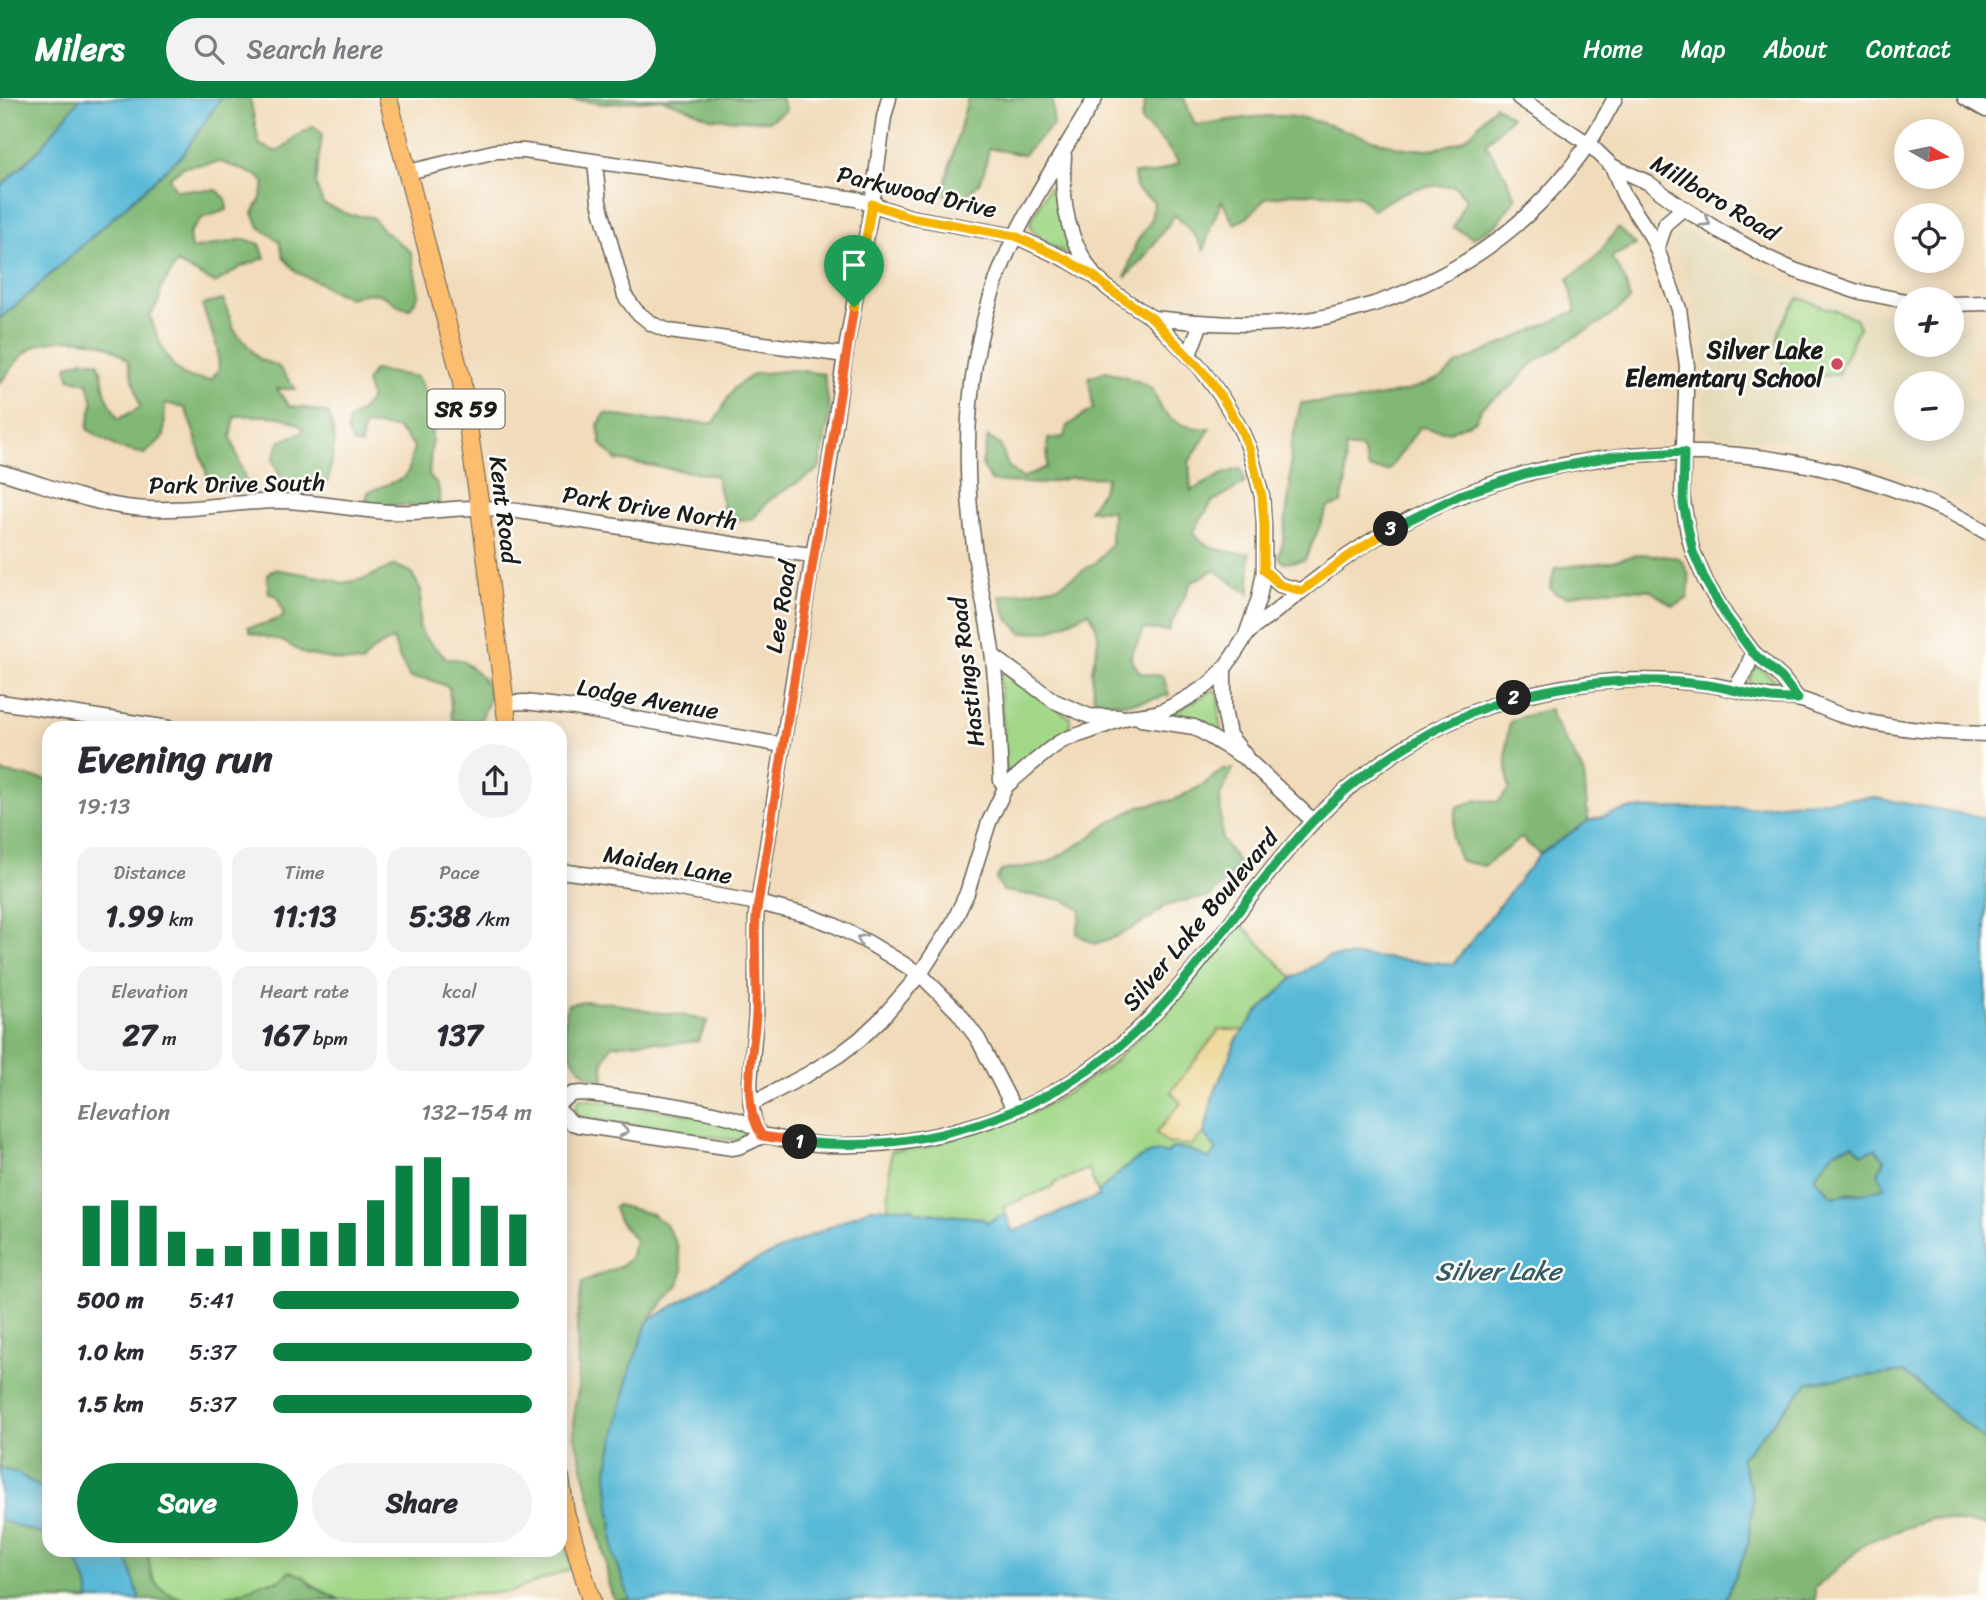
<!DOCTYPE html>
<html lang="en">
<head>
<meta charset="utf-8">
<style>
	:root { --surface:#fff; --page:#f2f2f3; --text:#2b2b33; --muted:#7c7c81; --accent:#0b8043 }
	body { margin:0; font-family:Sriracha,sans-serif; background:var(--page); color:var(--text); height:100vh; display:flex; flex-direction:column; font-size:26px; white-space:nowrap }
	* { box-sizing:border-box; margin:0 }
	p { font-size:23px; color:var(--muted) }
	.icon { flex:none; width:38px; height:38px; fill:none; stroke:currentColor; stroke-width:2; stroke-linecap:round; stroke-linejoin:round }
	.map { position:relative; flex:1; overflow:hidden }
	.sheet { position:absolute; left:42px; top:623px; width:525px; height:836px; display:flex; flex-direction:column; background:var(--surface); border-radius:21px; box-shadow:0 4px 18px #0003 }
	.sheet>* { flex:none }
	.needle { width:46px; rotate:99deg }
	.buttons { position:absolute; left:1894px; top:21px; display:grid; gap:14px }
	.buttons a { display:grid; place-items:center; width:70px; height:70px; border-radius:50%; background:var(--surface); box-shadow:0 4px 18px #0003; font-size:35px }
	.pin { position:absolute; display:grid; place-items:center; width:60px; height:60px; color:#fff; margin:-72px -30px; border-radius:50% 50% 50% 0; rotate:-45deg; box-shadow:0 0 7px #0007 }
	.pin .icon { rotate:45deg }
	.km { position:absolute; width:35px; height:35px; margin:-18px; border-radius:50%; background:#222; color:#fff; font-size:19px; line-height:35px; text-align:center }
	.round { display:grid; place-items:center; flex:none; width:74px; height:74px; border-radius:37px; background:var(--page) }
	.overview { display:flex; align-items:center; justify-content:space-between; height:119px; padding:0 35px }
	h1 { font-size:38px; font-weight:800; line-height:52px }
	.metrics { display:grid; grid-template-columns:repeat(3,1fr); gap:10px; height:119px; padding:7px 35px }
	.metrics div { display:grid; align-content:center; border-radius:18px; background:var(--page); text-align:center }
	.metrics b { font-size:30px; font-weight:800 }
	.metrics small { font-size:19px; font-weight:400 }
	.metrics p { font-size:19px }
	.chart { height:196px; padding:14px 35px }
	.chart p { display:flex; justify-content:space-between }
	.chart svg { width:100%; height:126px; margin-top:7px; stroke:var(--accent); stroke-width:6 }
	.cta { display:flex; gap:14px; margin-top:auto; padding:14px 35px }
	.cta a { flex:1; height:80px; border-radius:42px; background:var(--accent); color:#fff; font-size:28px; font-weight:800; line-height:80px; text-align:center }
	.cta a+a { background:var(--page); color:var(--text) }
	ul { padding:0 35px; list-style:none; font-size:23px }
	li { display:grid; grid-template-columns:112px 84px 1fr; align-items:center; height:52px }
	li i { height:18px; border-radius:9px; background:var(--accent) }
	header { display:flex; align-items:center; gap:42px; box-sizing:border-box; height:98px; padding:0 35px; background:var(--accent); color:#fff }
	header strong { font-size:33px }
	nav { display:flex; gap:38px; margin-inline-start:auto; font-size:24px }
	.search { width:490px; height:63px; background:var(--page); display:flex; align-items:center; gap:18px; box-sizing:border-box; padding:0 24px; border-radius:38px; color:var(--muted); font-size:26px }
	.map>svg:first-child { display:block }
	.built { fill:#e4dbba; fill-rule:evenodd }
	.green { fill:#a2d788; stroke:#5f7a52; stroke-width:2 }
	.forest { fill:#81b874; stroke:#4e6a48; stroke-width:2 }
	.sand { fill:#eeda9e; stroke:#857b5d; stroke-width:2 }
	.water { fill:#59b9d7; stroke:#3a6a7a; stroke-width:2; fill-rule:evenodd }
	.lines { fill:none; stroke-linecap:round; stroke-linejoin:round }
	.minor-casing { stroke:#675f53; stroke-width:17 }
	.major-casing { stroke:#675f53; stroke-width:20 }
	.minor { stroke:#fff; stroke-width:14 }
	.major { stroke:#fcbd6e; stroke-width:18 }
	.oneway { stroke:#999 }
	.split-1-casing { stroke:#fff; stroke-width:14 }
	.split-2-casing { stroke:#fff; stroke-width:14 }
	.split-3-casing { stroke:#fff; stroke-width:14 }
	.split-4-casing { stroke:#fff; stroke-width:14 }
	.split-1 { stroke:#f0652b; stroke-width:9 }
	.split-2 { stroke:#22a559; stroke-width:9 }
	.split-3 { stroke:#22a559; stroke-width:9 }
	.split-4 { stroke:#f5b400; stroke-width:9 }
	.poi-dot { fill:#d1495b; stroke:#fdfcf7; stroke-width:2.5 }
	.labels { text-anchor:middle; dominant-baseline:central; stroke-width:5; stroke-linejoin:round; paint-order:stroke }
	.shield { fill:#fdfcf7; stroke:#605f5e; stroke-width:2 }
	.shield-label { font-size:23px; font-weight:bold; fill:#1c1c1c }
	.street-label { font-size:24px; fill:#1c1c1c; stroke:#fdfcf7 }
	.poi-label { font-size:24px; font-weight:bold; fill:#1c1c1c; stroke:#fdfcf7; text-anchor:end }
	.water-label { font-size:26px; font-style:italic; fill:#345b67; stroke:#fdfcf7 }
</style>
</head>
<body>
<header>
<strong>Milers</strong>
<div class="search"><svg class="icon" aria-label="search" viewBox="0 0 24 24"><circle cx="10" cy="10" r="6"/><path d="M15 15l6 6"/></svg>Search here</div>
<nav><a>Home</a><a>Map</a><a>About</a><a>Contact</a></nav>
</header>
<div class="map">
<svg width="1986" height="1502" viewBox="0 0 1986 1502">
	<rect width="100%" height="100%" fill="#fdfcf7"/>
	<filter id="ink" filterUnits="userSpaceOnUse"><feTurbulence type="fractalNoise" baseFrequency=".0143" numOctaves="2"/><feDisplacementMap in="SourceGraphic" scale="14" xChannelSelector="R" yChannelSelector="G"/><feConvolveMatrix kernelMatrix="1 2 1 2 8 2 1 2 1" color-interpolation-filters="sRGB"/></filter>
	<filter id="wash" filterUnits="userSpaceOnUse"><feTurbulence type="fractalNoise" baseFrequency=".00686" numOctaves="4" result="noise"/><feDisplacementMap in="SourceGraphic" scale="28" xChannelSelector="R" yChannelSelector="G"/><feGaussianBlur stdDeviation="1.57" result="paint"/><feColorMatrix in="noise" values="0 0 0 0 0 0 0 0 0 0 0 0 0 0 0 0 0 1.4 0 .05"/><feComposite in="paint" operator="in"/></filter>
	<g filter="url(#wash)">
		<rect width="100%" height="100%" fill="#f1dbba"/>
		<path class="built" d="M1682,132L1689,133L1731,159L1797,192L1856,211L1906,220V247H1951V225L1969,226V302L1986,306V366L1965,403L1889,366L1801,344L1710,337L1702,328L1706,290L1703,243L1692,194L1672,140ZM1906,285H1951V331H1906Z"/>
		<g class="green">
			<path d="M1049,90L1056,93L1058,97L1072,151V155L1067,156C1054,148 1032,140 1030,124Z"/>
			<path d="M1799,200L1856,220L1859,229L1838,276L1789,282C1785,272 1780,260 1778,250C1775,232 1788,213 1799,200Z"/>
			<polygon points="1755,569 1760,570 1776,583 1777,587 1775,592 1750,587 1749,583"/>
			<polygon points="1006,574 1070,620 1070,627 1067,633 1013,672 1008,673 1005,671 1000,577"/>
			<polygon points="1214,592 1217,594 1221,629 1218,633 1175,618 1175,614"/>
			<polygon points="1240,825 1293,880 1257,915 1217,1052 1209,1062 1188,1051 1173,1050 1167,1056 1137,1061 1098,1094 1088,1071 1053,1086 1054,1088 1003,1109 1006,1116 987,1124 981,1120 915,1114 913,1110 888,1110 891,1053 926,1049 1034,1014 1069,994 1110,967 1176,902"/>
			<path d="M584,1001L741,1024L747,1032C746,1040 743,1040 736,1042L584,1020L579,1019L575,1010L579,1002Z"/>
			<path d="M560,1415L571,1471L510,1494L453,1496L436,1502H340L315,1489L302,1478L260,1485L245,1493L228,1498L223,1502C183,1502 146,1502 149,1453L560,1452Z"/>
		</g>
		<g class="forest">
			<polygon points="0,0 80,0 39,52 0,89"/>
			<path d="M221,0H250L259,46C282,57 276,55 294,40C299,35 308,32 314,28L322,36L316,87L323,106L350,117L372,119L383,132L411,154L419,196L410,211C400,209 397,207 389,201C378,193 362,195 350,200L330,192L322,186L297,175L284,160L279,143L259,129L253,115L260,102L265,85L256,77L221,64L183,69L169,80L176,92H217L226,101L227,112L202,120L189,135L191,151L245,141L260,146L265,160L243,168L215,185L177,165L161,190L159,203L150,218C157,239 165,263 183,277C190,281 203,281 211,282L219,271L217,249L202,207L223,201L234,232L259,261L278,268L296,291H277L289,308L306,310L329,316L335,342L328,383C309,392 301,394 282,384L273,362L279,344L301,335L304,331C285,314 259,318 235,318L231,339L248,390L231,396L209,383C201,359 195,334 185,310L165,305L164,338L145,356L118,350L87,331L93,305L88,285L69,280L67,268L83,262L98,264C103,274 103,283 105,294C108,303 114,312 118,321L140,310C138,294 131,279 128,262C121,257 113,250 105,247C83,240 55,239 34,249C21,256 9,273 0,285V220L29,196L183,56Z"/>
			<polygon points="557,0 781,0 786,12 769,23 741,22 710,20 685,9 661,1 606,6"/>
			<path d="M968,0H1053V27L1023,57L989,50C982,83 984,87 953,105L943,94Z"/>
			<path d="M1146,0H1184L1195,27C1226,23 1270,14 1302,20C1356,29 1407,69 1462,42C1473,37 1487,16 1495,7L1511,19L1486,46L1506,79L1516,99L1497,126L1473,140L1453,129L1466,101L1455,88C1417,86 1404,92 1373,112L1359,98L1298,95L1266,100L1247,120L1234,126L1222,103L1211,128L1204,152L1193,135L1175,117L1142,162L1125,180L1136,145L1151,122L1154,104L1136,91L1134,75L1154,76L1179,65L1165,46L1141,23Z"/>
			<polygon points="1618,130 1636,147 1611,159 1625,182 1630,202 1608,220 1568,243 1531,267 1512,288 1482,309 1476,322 1450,334 1420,329 1388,373 1369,371 1362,351 1345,349 1346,384 1341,405 1328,409 1305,462 1284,465 1278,459 1283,444 1290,388 1291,348 1301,305 1334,303 1353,304 1407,293 1443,279 1457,266 1576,213 1568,181 1595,160"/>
			<path d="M374,272L417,279L431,304L432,343L429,377C440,387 440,394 439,408L365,407L368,394L404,380L409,371L414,348L397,330L364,327L361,347L352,345L347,332L349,322L361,313L371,300L366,284Z"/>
			<path d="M793,272L824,276L830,314L819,371L768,403L752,422L726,421L716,378L616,362L601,346L598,327L605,315C641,324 678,324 714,325L734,290L754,276Z"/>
			<path d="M1106,273C1120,277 1144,283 1153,293C1157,298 1157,304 1160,309C1173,327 1189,330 1210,331L1189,364L1191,393L1223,376L1241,370L1245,385L1212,404L1193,435C1206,451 1229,456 1249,455L1250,496L1214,472L1191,485L1168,533L1144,531L1130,559L1140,575L1163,578L1169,597C1140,605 1124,608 1094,601C1094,592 1091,582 1092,573C1096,545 1105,542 1089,514L1050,533L1022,535L1007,520L1000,498L1059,488L1096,464L1111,446L1112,413L1089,412L1102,393L1107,379L1069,380L1041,386L991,383L982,366L988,339L1000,347L1008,368L1022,380L1047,369L1048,341L1064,339L1067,328L1093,311L1089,279Z"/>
			<path d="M1640,456L1679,460C1691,474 1691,483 1687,501L1673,508L1650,492L1622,491L1589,493L1567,499L1555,495L1550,490L1555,470L1608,464Z"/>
			<polygon points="394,467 411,474 421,492 419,528 425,540 446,560 461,562 477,574 488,588 489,603 481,621 466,624 452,621 449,589 428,581 410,580 399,559 393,541 372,553 362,565 341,563 305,556 282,543 251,535 248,529 266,526 284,518 278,499 269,495 267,480 270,473 275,471 326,480 343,485 367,480"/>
			<path d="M1550,611L1552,620L1584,675L1588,723L1540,756L1521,740L1484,768L1460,763L1452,740L1457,709L1478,702L1498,704L1509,691C1507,671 1504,640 1511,622Z"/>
			<polygon points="1223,671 1233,671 1220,698 1222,741 1240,767 1210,799 1191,801 1165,808 1149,821 1118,838 1094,846 1077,836 1081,812 1064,802 1003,793 996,781 1001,773 1047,765 1086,742 1109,725 1140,708 1174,702 1203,687"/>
			<path d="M0,674L49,682V1452L149,1453C147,1480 156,1492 182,1502H0Z"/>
			<path d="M585,903L613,905L652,914L682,917L708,923L698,943L671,946L651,943L612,947L603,964L604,986C569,972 559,941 568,906Z"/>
			<path d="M1853,1045C1887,1053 1885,1056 1885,1089L1869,1095H1851L1833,1099L1814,1079L1836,1052Z"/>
			<polygon points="617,1107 652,1116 666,1127 677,1147 682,1173 680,1184 648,1223 629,1276 607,1373 614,1456 630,1502 614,1502 609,1489 606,1465 574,1335 574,1311 578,1292 577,1226 582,1184 621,1168 630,1160 635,1142 618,1121 614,1110"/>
			<polygon points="1904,1274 1986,1343 1986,1428 1932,1420 1867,1444 1815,1490 1815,1502 1725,1502 1748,1447 1753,1400 1741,1361 1809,1284"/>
			<polygon points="290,1473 303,1478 312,1488 340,1502 223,1502 228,1498 245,1493 260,1485 280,1482"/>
		</g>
		<polygon class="sand" points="1219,932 1244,932 1236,943 1213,998 1205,1033 1192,1047 1167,1045 1156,1035 1181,1005 1171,994"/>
		<g class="water">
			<polygon points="80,0 221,0 183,56 29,196 0,220 0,89 39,52"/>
			<path d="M1871,699L1986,720V1343L1904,1274L1809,1284L1741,1360L1753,1400L1748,1447L1725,1502H630L614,1456L607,1373L629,1276L648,1223L731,1174L871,1110H913L915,1114L981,1120L987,1124L1006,1116L1013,1134L1099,1098L1098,1094C1115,1080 1144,1046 1167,1056L1172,1050L1188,1051L1209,1061L1217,1052L1204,1037L1213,998L1236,943L1257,915L1293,880L1328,859L1361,858L1453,866L1540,756L1588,723L1628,711L1755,709L1798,704ZM1853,1046L1862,1056L1876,1051L1885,1062L1878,1075L1885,1089C1868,1097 1851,1095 1833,1099L1814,1079L1836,1052Z"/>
			<polygon points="0,1371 15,1374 49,1395 49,1441 44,1437 0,1422"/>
			<polygon points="64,1453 125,1453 140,1502 89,1502 89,1492 77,1462"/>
		</g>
	</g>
	<g filter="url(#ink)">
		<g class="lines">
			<defs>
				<g id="minor">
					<polyline points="1519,0 1589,46 1612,68 1647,84 1680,108 1718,132 1768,160 1794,172 1855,193 1906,203"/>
					<polyline points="1965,0 1986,12"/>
					<path d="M1064,58C1062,85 1063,113 1073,139C1078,153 1087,166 1094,178"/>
					<polyline points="595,64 599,104 625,198 636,213 652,226 669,233 845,257"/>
					<polyline points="1612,68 1624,97 1651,138 1657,151"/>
					<polyline points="408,74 497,53 524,53 856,101 910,119 1015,138 1067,162 1094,178 1110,192 1152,220 1199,268 1221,298 1240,330 1249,350 1262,398 1264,427 1264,473 1259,500 1246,537"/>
					<polyline points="1684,110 1666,125 1657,151 1679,211 1687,268 1682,397 1688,435 1693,454 1706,484 1726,518 1753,554 1782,580 1798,601"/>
					<polyline points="1951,206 1986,205"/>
					<path d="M1152,220C1201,225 1251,229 1301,223C1326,220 1350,213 1374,206C1481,170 1563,101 1615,0"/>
					<polyline points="1189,257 1201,225"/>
					<path d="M0,374C45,386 87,405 134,410C183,415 230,404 278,403C316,403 353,412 390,414C421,416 451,409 481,410C493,410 506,412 518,413L770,452L813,457"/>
					<polyline points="1264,473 1280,487 1302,493"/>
					<polyline points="993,558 1054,603 1089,618 1120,619"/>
					<polyline points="1224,573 1224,612 1229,637 1245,657"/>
					<polyline points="1735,591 1746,573 1753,554"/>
					<polyline points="0,604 169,630"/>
					<polyline points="505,605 525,604 575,610 782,647"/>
					<polyline points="1141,621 1194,629 1248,662 1313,723"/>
					<path d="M1006,688C1021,676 1047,651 1062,643C1072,638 1083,636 1093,632C1105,628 1117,622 1129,619C1140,617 1151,617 1162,613C1177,607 1191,598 1205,589C1224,575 1233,557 1246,538C1251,530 1263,523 1271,517C1295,498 1320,478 1345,460C1494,356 1686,329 1860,380C1903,393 1947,410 1986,434"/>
					<polyline points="560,773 635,783 758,805 807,817 834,827 869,845 920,876 958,914 978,941 1015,1013"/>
					<path d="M560,1004L572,996L581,995C612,999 745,1012 759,1034"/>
					<path d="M751,1006L808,976L839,957L860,941L881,921L920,876L953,825L967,795L989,724L1006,688L1001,683C999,642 998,601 993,561C989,526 980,491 975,456C962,363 965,267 998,178C1022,114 1061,59 1095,0"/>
					<path d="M560,1014L572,1025L579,1027L732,1050C746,1049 755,1039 765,1038C772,1038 780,1041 786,1042C800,1044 815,1046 829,1047C891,1049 954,1037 1012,1014C1067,992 1117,955 1158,912C1214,853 1257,783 1313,724C1363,671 1429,627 1499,605C1568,583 1640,577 1712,587C1731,590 1749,596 1768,599C1778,601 1788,599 1797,601C1811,603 1829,614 1844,618C1890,631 1938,635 1986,636"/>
					<polyline points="755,1028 751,1006 750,984 756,917 756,818 813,457 826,389 845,257 872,106 884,19 889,0"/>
				</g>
				<g id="major">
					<polyline points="388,0 461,280 480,410 508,630"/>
					<polyline points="560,1379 565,1414 591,1502"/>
				</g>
			</defs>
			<use href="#minor" class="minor-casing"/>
			<use href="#major" class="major-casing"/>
			<use href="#minor" class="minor"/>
			<use href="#major" class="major"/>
		</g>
		<defs><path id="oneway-chevron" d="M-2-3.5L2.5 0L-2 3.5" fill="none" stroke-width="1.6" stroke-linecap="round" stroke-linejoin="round" transform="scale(1.75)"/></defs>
		<g class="oneway">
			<use href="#oneway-chevron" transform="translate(1706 124) rotate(32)"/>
			<use href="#oneway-chevron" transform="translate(861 841) rotate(-152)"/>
			<use href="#oneway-chevron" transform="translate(624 1033) rotate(9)"/>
		</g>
	</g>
	<g class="lines" filter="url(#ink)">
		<defs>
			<path id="split-1" d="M800,1044L762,1038C739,1003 754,955 756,916C757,883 754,851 756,818L854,209"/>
			<path id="split-2" d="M800,1044C933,1058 1068,1010 1159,911C1214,851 1258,782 1313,723C1368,666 1439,622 1514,600"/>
			<path id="split-3" d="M1391,431L1460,397L1528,375L1614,358L1684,354L1683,406L1693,454L1706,484L1726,518L1752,554L1782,580L1798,601C1789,601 1780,601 1771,600C1750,597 1729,590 1708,587C1642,578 1578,583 1514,600"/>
			<polyline id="split-4" points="854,209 872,106 910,119 1015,138 1067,162 1094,178 1110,192 1152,220 1206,277 1221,298 1240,330 1249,350 1262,398 1264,427 1264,472 1280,487 1302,493 1347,459 1391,431"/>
		</defs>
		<use href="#split-1" class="split-1-casing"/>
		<use href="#split-2" class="split-2-casing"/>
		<use href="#split-3" class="split-3-casing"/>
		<use href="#split-4" class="split-4-casing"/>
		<use href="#split-1" class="split-1"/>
		<use href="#split-2" class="split-2"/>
		<use href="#split-3" class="split-3"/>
		<use href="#split-4" class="split-4"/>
	</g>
	<circle class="poi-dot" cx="1837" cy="266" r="7"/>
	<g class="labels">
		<rect class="shield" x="427.5" y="291.5" width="77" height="39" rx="5"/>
		<g class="shield-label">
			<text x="466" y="311">SR 59</text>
		</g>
		<g class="street-label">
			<text transform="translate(917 94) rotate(13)">Parkwood Drive</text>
			<text transform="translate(1715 100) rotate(31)">Millboro Road</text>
			<text transform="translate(237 386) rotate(-1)">Park Drive South</text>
			<text transform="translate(650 410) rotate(9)">Park Drive North</text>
			<text transform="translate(504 412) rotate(83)">Kent Road</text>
			<text transform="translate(781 509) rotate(-81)">Lee Road</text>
			<text transform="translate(967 574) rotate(-97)">Hastings Road</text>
			<text transform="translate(648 601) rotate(10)">Lodge Avenue</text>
			<text transform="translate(668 767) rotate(10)">Maiden Lane</text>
			<text transform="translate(1200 822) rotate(-50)">Silver Lake Boulevard</text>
		</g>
		<g class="poi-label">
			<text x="1823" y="252">Silver Lake<tspan x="1823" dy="28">Elementary School</tspan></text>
		</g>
		<g class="water-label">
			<text x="1498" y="1173">Silver Lake</text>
		</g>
	</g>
</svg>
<div class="buttons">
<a><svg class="needle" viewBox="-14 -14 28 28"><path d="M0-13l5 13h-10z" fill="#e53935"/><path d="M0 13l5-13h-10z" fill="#7c7c81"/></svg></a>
<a><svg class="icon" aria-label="locate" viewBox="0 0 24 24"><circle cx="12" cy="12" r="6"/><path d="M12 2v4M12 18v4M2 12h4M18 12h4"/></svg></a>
<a>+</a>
<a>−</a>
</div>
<div class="pin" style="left:854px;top:209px;background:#1e9e55"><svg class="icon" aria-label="arrive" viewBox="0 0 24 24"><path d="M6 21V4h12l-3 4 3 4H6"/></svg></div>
<b class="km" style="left:800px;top:1044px">1</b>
<b class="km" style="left:1514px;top:600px">2</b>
<b class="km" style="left:1391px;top:431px">3</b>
<section class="sheet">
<div class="overview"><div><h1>Evening run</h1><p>19:13</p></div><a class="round"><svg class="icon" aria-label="share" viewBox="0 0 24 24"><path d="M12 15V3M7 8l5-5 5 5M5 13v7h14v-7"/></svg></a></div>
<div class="metrics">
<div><p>Distance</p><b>1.99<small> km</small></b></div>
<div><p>Time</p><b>11:13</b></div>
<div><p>Pace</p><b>5:38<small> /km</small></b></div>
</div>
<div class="metrics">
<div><p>Elevation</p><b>27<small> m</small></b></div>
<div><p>Heart rate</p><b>167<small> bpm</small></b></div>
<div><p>kcal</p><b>137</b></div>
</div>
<div class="chart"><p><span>Elevation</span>132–154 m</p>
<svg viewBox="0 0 160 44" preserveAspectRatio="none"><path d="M5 44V23M15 44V21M25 44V23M35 44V32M45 44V38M55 44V37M65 44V32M75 44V31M85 44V32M95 44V29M105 44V21M115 44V9M125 44V6M135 44V13M145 44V23M155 44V26"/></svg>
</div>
<ul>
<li><b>500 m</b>5:41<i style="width:95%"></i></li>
<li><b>1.0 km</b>5:37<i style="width:100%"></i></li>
<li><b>1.5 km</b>5:37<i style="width:100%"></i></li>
</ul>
<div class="cta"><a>Save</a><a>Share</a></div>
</section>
</div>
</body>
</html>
